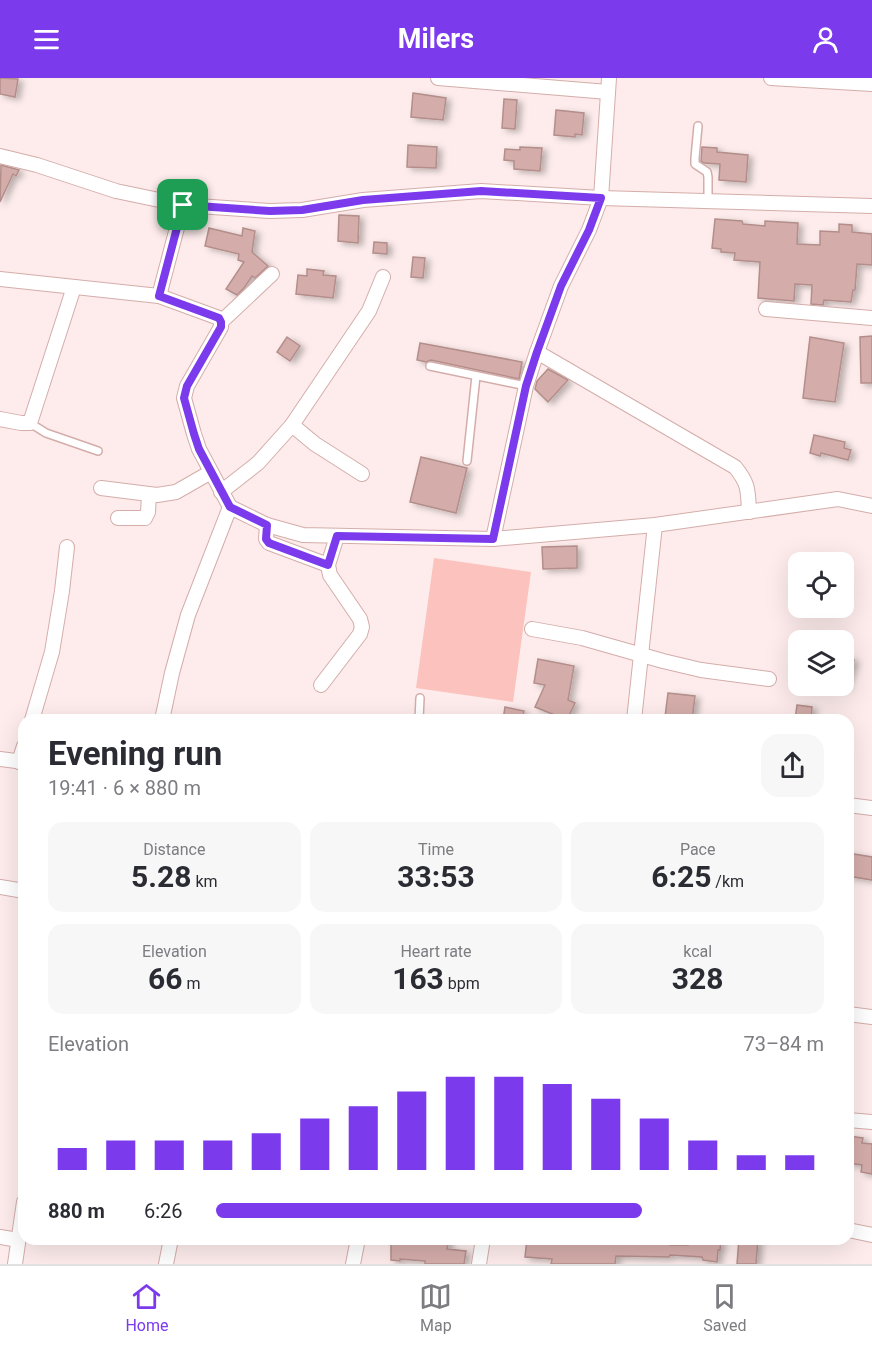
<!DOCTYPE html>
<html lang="en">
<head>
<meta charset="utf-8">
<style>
	:root { --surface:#fff; --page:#f7f7f7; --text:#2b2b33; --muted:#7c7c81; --line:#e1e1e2; --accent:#7c3aed }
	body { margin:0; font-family:Roboto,sans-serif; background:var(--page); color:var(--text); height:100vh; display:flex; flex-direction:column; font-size:22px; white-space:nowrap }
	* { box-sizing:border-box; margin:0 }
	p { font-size:20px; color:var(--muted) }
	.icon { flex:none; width:33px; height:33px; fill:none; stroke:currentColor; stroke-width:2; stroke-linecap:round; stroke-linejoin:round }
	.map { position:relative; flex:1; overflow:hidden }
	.drawer { position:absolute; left:18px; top:636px; width:836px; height:531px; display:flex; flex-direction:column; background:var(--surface); border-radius:18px; box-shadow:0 6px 24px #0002 }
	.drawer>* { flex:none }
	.buttons { position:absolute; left:788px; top:474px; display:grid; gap:12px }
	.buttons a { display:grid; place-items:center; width:66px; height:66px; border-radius:12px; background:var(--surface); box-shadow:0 6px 24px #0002; font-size:30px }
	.pin { position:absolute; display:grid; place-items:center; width:51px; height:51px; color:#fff; margin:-26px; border-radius:12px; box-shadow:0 3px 9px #0006 }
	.round { display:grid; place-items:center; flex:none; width:63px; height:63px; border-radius:18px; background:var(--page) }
	.headline { display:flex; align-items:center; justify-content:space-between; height:102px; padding:0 30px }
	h1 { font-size:33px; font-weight:700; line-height:45px }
	.figures { display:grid; grid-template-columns:repeat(3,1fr); gap:9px; height:102px; padding:6px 30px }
	.figures div { display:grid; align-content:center; border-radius:15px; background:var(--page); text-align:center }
	.figures b { font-size:30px; font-weight:700 }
	.figures small { font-size:16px; font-weight:400 }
	.figures p { font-size:16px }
	.chart { height:168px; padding:12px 30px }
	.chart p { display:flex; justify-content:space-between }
	.chart svg { width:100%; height:108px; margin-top:6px; stroke:var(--accent); stroke-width:6 }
	ul { padding:0 30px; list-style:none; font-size:20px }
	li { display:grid; grid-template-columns:96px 72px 1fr; align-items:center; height:45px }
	li i { height:15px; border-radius:8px; background:var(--accent) }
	header { display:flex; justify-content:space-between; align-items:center; height:78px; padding:0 30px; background:var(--accent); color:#fff; font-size:27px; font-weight:700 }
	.dock { display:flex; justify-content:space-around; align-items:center; height:84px; border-top:2px solid var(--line); background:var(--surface); font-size:16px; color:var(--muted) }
	.dock a { display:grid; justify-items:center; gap:3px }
	.dock .on { color:var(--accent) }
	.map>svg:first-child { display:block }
	.green { fill:#fcc2bd }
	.building { fill:#d4adaa; stroke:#b38e8b; stroke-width:1.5; filter:url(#shadow) }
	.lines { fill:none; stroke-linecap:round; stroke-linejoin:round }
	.service-casing { stroke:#d4adaa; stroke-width:10 }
	.minor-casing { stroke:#d4adaa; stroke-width:16 }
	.service { stroke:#fff; stroke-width:7 }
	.minor { stroke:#fff; stroke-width:14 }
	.route-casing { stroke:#fff; stroke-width:12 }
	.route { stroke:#7c3aed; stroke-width:8 }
</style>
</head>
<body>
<header><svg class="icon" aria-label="menu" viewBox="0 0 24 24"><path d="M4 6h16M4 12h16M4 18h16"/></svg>Milers<svg class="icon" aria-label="person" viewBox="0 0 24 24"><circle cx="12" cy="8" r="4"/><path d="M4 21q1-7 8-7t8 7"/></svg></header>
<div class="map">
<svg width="872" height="1186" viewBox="0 0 872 1186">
	<defs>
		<filter id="shadow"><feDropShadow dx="4.5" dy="2.5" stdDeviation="3" flood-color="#0004"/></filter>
	</defs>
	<rect width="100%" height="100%" fill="#fdeceb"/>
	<polygon class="green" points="434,480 531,494 513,624 416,610"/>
	<g class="building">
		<polygon points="0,0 18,1 15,19 0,16"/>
		<polygon points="413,15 446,20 443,42 411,39"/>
		<polygon points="504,21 517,22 515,51 502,50"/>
		<polygon points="556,32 584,35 582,57 575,56 575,59 554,57"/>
		<polygon points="408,67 437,69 436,90 407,89"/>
		<polygon points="520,69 542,70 540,93 514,91 514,83 504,82 505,71 520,72"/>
		<polygon points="702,69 717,70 717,74 748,77 746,104 719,102 720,86 704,85 701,83"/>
		<polygon points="1,87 19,92 16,98 13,96 0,124"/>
		<polygon points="339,137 359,138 358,165 338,163"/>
		<polygon points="715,141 742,143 743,146 765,148 765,143 798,145 797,166 820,167 820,153 839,154 839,146 852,147 852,154 872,156 872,187 857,186 855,212 853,212 851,224 824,222 823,227 811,226 812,207 795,206 794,223 758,220 760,184 734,182 735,175 721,174 721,171 712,170"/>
		<polygon points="209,150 242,158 243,150 255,153 252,174 268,188 255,200 252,198 244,210 237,217 226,211 244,184 238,182 239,176 205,168"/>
		<polygon points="374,164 387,165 387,176 373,175"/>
		<polygon points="413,179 425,180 423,200 411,199"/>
		<polygon points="307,191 324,193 323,197 336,198 333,220 296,216 298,197 307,198"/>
		<polygon points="872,258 872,305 861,305 860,259"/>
		<polygon points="287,259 300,268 290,283 277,274"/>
		<polygon points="810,259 844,265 835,324 803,320"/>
		<polygon points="420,265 522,284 519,301 431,282 426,284 417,282"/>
		<polygon points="548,291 568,302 548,324 535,311 537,303"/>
		<polygon points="814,357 845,364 844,370 851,372 848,382 821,375 820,378 810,375"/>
		<polygon points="421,379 467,390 456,435 410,424"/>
		<polygon points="577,468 577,490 543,491 542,469"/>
		<polygon points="843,578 854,582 845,609 843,609"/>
		<polygon points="538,581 574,588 568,622 575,625 567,642 535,629 545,607 534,605"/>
		<polygon points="668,615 695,618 692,642 665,639"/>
		<polygon points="797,627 812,629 811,642 795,642"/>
		<polygon points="505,629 524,633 522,642 503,642"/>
		<polygon points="848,775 872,779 872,802 848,798"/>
		<polygon points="848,1058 863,1060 862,1065 872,1066 872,1096 861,1094 862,1087 848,1085"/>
		<polygon points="391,1161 449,1161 447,1171 466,1173 464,1186 425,1186 425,1183 400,1181 400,1183 391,1182"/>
		<polygon points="527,1161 670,1161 670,1167 688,1167 688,1161 721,1162 720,1172 718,1172 717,1184 703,1182 702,1179 670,1177 669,1179 616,1178 615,1186 551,1186 552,1181 525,1179"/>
		<polygon points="739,1161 758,1161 756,1186 737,1186"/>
	</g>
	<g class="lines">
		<defs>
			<g id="service">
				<polyline points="698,48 695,80 695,86 707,94 708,99 708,123"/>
				<polyline points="430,288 526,308"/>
				<polyline points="30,345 46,355 98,373"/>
				<polyline points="467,383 476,298"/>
				<polyline points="419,642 420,620"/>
			</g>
			<g id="minor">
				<polyline points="438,0 608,14"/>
				<polyline points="771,0 872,6"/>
				<polyline points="0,78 37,87 116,113 183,127 270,133 302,132 363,122 481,113 601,120 872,128"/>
				<polyline points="0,201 159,218 183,127"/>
				<polyline points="159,218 219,240 221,244 221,249 187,308 184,320 194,356 199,371 230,429 267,447 303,457 493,461 655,447 838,421 872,428"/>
				<polyline points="766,231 872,240"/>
				<polyline points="221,244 272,196"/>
				<path d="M537,274L735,389C749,406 748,413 749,434"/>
				<polyline points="0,341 21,345 30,345 74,209"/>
				<polyline points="292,347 315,366 362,396"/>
				<polyline points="101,410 157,417 176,414 211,394"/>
				<polyline points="221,414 258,385 292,347 369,233 383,199"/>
				<polyline points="118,440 145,440 148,434 149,417"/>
				<polyline points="267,447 266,461 269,465 328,487"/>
				<polyline points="493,461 526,308 537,274 561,208 589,152 601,120 609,0"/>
				<polyline points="532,551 582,560 663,583 701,592 769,601"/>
				<polyline points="321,607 360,556 362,549 360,541 330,497 328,487 337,458"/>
				<polyline points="32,642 52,574 62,513 67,469"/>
				<polyline points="162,642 172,595 188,537 230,429"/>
				<polyline points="634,642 655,447"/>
				<polyline points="0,681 24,684"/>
				<polyline points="19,684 24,668"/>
				<polyline points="848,727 872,730"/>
				<polyline points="0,809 24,813"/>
				<polyline points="848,936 872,939"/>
				<polyline points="848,1042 872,1044"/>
				<polyline points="848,1152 872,1157"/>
				<polyline points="0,1159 18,1162"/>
				<polyline points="15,1186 24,1124"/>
				<polyline points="166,1186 171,1161"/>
				<polyline points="353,1186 358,1161"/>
				<polyline points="479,1186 483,1161"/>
			</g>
		</defs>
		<use href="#service" class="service-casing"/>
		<use href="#minor" class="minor-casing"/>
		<use href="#service" class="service"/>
		<use href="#minor" class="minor"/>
	</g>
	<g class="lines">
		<defs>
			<polygon id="route" points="481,113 601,120 589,152 561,208 537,274 526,308 493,461 337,458 328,487 269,465 266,461 267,447 230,429 199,371 194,356 184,320 187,308 221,249 221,244 219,240 159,218 183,127 270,133 302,132 363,122"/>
		</defs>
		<use href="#route" class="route-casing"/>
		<use href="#route" class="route"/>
	</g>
</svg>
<div class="buttons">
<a><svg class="icon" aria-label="locate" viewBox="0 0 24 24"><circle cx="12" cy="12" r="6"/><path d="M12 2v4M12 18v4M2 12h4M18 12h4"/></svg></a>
<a><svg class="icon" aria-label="layers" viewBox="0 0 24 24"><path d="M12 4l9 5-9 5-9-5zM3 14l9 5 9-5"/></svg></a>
</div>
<div class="pin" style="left:183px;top:127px;background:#1e9e55"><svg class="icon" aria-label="arrive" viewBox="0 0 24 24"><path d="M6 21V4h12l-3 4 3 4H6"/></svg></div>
<section class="drawer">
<div class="headline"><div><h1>Evening run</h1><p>19:41 · 6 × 880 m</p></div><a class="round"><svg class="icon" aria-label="share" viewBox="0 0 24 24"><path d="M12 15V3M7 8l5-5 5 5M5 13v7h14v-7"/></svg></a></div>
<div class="figures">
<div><p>Distance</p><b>5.28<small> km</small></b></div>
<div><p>Time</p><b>33:53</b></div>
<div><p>Pace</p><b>6:25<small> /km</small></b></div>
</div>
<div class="figures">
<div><p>Elevation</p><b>66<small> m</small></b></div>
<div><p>Heart rate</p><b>163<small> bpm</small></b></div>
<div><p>kcal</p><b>328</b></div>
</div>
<div class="chart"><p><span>Elevation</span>73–84 m</p>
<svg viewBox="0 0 160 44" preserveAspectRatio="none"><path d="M5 44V35M15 44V32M25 44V32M35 44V32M45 44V29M55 44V23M65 44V18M75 44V12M85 44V6M95 44V6M105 44V9M115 44V15M125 44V23M135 44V32M145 44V38M155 44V38"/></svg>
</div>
<ul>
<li><b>880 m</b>6:26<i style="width:70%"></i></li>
</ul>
</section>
</div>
<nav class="dock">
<a class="on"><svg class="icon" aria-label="home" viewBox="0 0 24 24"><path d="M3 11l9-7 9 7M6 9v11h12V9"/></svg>Home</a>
<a><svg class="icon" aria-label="map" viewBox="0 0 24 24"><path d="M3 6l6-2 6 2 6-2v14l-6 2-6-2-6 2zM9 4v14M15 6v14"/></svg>Map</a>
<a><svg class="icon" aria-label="saved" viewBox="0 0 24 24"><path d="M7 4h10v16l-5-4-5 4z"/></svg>Saved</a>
</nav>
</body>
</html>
